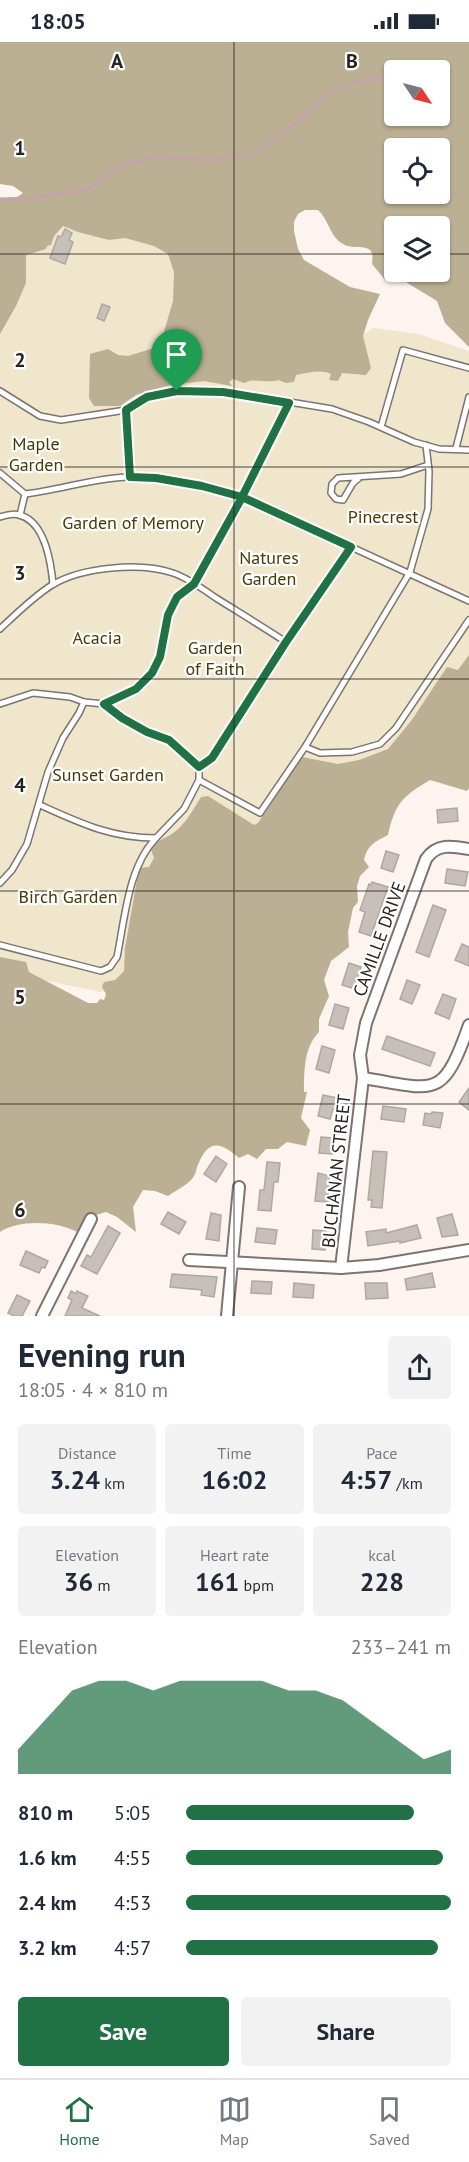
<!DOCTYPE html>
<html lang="en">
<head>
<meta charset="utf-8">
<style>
	:root { --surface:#fff; --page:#f2f2f3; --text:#1f2937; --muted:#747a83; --line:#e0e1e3; --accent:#207244 }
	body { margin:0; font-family:"PT Sans",sans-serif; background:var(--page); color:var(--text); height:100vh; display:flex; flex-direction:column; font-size:22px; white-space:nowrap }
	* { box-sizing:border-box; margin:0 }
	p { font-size:20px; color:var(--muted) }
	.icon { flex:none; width:33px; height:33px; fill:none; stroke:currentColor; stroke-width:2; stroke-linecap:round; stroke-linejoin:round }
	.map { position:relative; height:1274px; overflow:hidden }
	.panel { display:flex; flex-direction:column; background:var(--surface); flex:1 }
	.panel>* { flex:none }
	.needle { width:39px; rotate:125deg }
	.buttons { position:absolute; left:384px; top:18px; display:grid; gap:12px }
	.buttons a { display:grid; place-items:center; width:66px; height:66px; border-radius:6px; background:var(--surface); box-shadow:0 2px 4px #0004; font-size:30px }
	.pin { position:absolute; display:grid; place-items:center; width:51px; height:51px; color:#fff; margin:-62px -26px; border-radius:50% 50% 50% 0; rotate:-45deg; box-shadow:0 0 6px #0007 }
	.pin .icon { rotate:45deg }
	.round { display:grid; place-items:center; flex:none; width:63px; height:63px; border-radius:6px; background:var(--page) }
	.summary { display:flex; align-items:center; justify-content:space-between; height:102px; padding:0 18px }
	h1 { font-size:33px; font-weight:800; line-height:45px }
	.metrics { display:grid; grid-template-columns:repeat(3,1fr); gap:9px; height:102px; padding:6px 18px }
	.metrics div { display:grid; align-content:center; border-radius:6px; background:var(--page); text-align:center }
	.metrics b { font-size:26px; font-weight:800 }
	.metrics small { font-size:16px; font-weight:400 }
	.metrics p { font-size:16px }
	.chart { height:168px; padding:12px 18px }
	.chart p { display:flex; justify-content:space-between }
	.chart svg { width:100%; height:108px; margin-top:6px; fill:var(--accent); opacity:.7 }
	.action { display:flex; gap:12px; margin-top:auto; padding:12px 18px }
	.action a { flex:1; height:69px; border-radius:6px; background:var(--accent); color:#fff; font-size:24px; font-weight:800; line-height:69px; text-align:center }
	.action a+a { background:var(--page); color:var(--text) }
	ul { padding:0 18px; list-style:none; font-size:20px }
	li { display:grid; grid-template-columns:96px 72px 1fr; align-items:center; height:45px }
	li i { height:15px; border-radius:8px; background:var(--accent) }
	.status { display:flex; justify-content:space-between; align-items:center; height:42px; padding:0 30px; background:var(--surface); direction:ltr }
	.status svg { height:16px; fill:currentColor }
	.dock { display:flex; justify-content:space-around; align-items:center; height:84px; border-top:2px solid var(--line); background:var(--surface); font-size:16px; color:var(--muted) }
	.dock a { display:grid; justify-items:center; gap:3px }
	.dock .selected { color:var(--accent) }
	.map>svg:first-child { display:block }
	.green { fill:#efe6cc }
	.forest { fill:#bbb094; fill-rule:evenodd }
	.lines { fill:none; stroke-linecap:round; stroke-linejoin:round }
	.stream { stroke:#c5a3a9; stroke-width:3 }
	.building { fill:#c7c0b9; stroke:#afa8a1; stroke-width:1.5 }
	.lane-casing { stroke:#7d7470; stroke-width:8 }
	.street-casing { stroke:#7d7470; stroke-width:14 }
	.lane { stroke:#fff; stroke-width:5 }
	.street { stroke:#fff; stroke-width:10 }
	.route-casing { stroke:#fff; stroke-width:12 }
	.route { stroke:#207244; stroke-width:8 }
	.grid { fill:none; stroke:#252220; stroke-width:1.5; stroke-opacity:0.55 }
	.labels { text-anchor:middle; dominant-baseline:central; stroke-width:4.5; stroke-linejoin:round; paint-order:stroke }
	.park-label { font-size:18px; fill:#493902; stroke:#fff }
	.street-label { font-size:18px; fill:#252220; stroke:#fff }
	.grid-label { font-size:20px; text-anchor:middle; font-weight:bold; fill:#252220; stroke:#fff; stroke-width:4.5; stroke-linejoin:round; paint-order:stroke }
</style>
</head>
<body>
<div class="status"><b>18:05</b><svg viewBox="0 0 49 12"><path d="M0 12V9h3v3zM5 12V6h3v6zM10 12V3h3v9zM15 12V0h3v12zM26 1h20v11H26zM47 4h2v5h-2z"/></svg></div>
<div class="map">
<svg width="469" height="1274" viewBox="0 0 469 1274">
	<rect width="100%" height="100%" fill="#fef4ef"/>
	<polygon class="green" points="46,181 123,188 179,212 165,314 327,313 374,286 419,292 469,309 469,614 409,702 122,944 100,950 0,929 0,234"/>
	<g class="forest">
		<path d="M0,0H469V305L445,281L437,259L391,231L386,239L372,222C376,197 357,210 343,202C330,195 329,178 318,168H305L298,172L294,180V189L298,207L304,218L350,245L380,252L368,278L363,294L371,326L366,333L342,331L338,339L329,338L331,332C320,327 308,331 296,333L294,340L286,341L278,338C267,342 254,335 244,341L233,337L229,340L232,344L204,339L170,343L136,353L120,364H94L89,356L90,312L108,307L118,313L128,314L154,306L163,293L173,259L174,230L168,212L154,204L125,196L109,198L78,190L63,184L54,194L51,203L47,204L46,207L26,213V241L16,264L0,292V158L17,155L23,151L13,144L0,142ZM394,28H440V74H394ZM394,106H440V152H394ZM394,184H440V230H394Z"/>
		<path d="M469,613V746L467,749L430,738C403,754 395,761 388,793C375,800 368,802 364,818L369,825L360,834L357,844L358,860L353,866L348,890L349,905L331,919L324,938L329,954L319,977V990C304,1005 304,1029 304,1050H307L301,1076L310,1088L306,1104L287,1100L278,1107H266L257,1117L248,1112L239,1116C219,1099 208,1097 197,1125C196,1128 196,1131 194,1134C190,1142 176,1148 168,1154L155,1149L143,1148L133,1165L136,1190L117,1175L106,1170L87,1176L79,1190H77C57,1179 19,1177 0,1190V915L26,920L29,930L88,961H97L100,957L104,958L106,952L102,945L104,940L115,938L124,929L125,906L139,826L149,825L154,816L151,808L144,804C178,794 184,783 201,755L208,754L254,783L258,781L302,715L338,722L359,718L388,707L411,679L447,625L458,628Z"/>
	</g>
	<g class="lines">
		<polyline class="stream" points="0,157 32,156 87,148 120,124 155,115 211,118 254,112 294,82 330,51 355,40 394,35"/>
	</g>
	<g class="building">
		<polygon points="65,187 72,191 69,198 73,200 65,222 50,216 58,194 61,195"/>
		<polygon points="102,262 110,265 104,279 97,276"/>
		<polygon points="457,766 458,779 438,781 437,768"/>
		<polygon points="386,809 399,813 393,830 381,826"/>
		<polygon points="447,827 468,830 465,844 445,841"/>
		<polygon points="372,840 388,845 371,894 359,890 365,870 360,868 369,842 371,843"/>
		<polygon points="433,863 446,868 429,915 416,910"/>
		<polygon points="462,902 469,905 469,924 455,918"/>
		<polygon points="349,921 361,925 355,944 353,944 352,946 342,943"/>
		<polygon points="407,938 420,943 412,962 400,957"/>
		<polygon points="443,952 456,957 449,977 435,971"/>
		<polygon points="335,962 349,966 343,987 329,983"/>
		<polygon points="387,994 435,1011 430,1024 382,1007"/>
		<polygon points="322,1004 335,1008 329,1031 316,1027"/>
		<polygon points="469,1046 469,1068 459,1060"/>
		<polygon points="323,1053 338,1056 336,1067 333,1067 330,1077 318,1074"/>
		<polygon points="383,1064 406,1067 404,1080 381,1077"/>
		<polygon points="432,1070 443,1071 440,1086 423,1083 425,1071 431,1072"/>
		<polygon points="321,1095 333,1096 332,1112 319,1111"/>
		<polygon points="373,1109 387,1110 382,1166 371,1165 372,1158 368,1158"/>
		<polygon points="216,1114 227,1122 216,1140 204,1132"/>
		<polygon points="267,1120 280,1121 278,1140 274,1140 271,1169 258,1168 260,1148 264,1148"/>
		<polygon points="318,1131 329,1134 328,1160 315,1159"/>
		<polygon points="168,1170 186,1180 179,1192 161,1182"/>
		<polygon points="211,1171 221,1173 219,1199 206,1197"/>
		<polygon points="452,1172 458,1193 442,1195 437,1176"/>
		<polygon points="417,1183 421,1196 400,1201 400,1199 368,1204 366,1190 386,1187 386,1191"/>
		<polygon points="108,1184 120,1191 97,1232 81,1224 87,1213 91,1215"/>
		<polygon points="257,1186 277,1188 275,1202 255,1200"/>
		<polygon points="313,1188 326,1189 325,1208 312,1207"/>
		<polygon points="26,1209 48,1219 45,1226 42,1225 39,1231 20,1223"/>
		<polygon points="432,1231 435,1245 407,1248 405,1237"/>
		<polygon points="172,1232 217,1235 214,1255 201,1253 202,1248 170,1245"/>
		<polygon points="252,1239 272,1240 271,1252 251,1251"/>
		<polygon points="294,1241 314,1243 313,1256 293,1255"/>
		<polygon points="365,1241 387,1241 388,1256 366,1257"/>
		<polygon points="71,1249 76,1252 77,1249 88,1254 82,1266 100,1274 65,1274 72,1258 68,1256"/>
		<polygon points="17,1253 30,1259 22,1274 14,1274 8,1271"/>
	</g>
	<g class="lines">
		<defs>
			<g id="lane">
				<polyline points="0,349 40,374 61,378 126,368 147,355 177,349 223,349 332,367 369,380 414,400 439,407 469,408"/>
				<polyline points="126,368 130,435"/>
				<polyline points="381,385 403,308 469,326"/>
				<polyline points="456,406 469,355"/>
				<polyline points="0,431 25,452 20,473"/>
				<polyline points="359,436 353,441 343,458 336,457 331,451 332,442 338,436 401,432 428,423"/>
				<path d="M25,452C60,448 93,436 129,435C167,433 206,446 242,455L469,559"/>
				<path d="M0,475C6,473 13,471 19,473C45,479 51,521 53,542"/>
				<path d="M0,587C16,572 33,555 52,543C82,525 140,520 173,531C188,536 203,547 216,556C240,571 263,585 286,600"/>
				<polyline points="0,662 33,651 70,655 84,660 104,662 136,647 152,631 160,615 168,573 177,555 194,541 240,459 289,361"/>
				<polyline points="104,662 122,676 147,690 169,698 199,725 199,738"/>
				<polyline points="305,705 320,711 352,710 380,702 396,686 469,578"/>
				<polyline points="199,725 212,716 286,600 351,505"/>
				<path d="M40,763C80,781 111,796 156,796L184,767L199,738L260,771L305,705L410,530L428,467L429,429L426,403"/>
				<polyline points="0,841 12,828 27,802 48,730 63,696 79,671 84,660"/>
				<path d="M0,903L101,929L110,925L117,915C125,876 128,825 156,796"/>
			</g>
			<g id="street">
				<path d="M363,1036L360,1013L366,981L426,817C437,801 452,804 469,807"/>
				<polyline points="189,1218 341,1226 379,1223 469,1208"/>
				<path d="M341,1226L363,1036C435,1047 442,1060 469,983"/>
				<polyline points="42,1274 91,1177"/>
				<polyline points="227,1274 239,1145"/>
			</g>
		</defs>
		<use href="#lane" class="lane-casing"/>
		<use href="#street" class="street-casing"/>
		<use href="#lane" class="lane"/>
		<use href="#street" class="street"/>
	</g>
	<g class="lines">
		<defs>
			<polyline id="route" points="177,349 223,350 289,361 240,459 194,542 177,555 168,573 160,615 152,631 136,647 104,662 122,676 147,690 169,698 199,725 212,716 286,600 351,505 242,455 202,444 156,436 130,435 126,368 147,355 177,349"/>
		</defs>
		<use href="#route" class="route-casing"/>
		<use href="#route" class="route"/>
	</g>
	<path class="grid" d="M234,0V1274M0,212H394M440,212H469M0,425H469M0,637H469M0,849H469M0,1062H469"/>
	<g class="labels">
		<g class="park-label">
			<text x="36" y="401">Maple<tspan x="36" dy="21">Garden</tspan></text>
			<text x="383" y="474">Pinecrest</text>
			<text x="133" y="480">Garden of Memory</text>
			<text x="269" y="515">Natures<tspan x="269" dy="21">Garden</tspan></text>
			<text x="97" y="595">Acacia</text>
			<text x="215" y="605">Garden<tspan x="215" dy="21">of Faith</tspan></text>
			<text x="108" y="732">Sunset Garden</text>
			<text x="68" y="854">Birch Garden</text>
		</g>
		<g class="street-label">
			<text transform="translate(379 897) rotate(-70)">CAMILLE DRIVE</text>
			<text transform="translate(336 1129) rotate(-84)">BUCHANAN STREET</text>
		</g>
	</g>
	<g class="grid-label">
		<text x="117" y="26">A</text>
		<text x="352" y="26">B</text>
		<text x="20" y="113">1</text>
		<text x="20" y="325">2</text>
		<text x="20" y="538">3</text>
		<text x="20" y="750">4</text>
		<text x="20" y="962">5</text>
		<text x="20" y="1175">6</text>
	</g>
</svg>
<div class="buttons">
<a><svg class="needle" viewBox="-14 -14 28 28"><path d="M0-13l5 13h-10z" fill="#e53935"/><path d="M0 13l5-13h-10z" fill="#747a83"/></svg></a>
<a><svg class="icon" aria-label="locate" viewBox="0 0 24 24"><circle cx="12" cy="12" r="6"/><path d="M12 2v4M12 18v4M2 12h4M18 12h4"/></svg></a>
<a><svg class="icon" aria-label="layers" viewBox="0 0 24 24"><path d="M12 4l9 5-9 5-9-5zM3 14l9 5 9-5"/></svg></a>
</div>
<div class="pin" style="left:177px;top:349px;background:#1e9e55"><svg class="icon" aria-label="arrive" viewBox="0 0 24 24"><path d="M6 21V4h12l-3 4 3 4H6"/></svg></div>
</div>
<section class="panel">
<div class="summary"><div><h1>Evening run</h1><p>18:05 · 4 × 810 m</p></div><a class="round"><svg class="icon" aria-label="share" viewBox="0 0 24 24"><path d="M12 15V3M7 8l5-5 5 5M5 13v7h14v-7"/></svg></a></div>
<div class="metrics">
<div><p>Distance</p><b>3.24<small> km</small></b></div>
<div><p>Time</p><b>16:02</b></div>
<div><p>Pace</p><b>4:57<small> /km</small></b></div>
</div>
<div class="metrics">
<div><p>Elevation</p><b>36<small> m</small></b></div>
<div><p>Heart rate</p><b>161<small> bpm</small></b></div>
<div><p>kcal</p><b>228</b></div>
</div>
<div class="chart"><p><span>Elevation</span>233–241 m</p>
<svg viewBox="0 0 160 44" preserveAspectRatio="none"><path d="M0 44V34L10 22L20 10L30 6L40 6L50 10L60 6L70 6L80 6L90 6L100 10L110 10L120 14L130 22L140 30L150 38L160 34V44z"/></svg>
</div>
<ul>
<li><b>810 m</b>5:05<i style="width:86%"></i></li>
<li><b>1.6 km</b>4:55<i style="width:97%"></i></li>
<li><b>2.4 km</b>4:53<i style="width:100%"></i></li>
<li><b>3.2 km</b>4:57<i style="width:95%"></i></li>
</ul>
<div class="action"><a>Save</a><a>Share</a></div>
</section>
<nav class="dock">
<a class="selected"><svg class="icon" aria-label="home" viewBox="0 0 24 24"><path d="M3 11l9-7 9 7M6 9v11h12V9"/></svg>Home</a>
<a><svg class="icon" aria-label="map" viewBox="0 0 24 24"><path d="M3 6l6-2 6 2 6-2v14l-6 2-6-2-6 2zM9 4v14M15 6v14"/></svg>Map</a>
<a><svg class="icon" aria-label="saved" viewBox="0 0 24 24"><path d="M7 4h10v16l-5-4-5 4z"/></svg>Saved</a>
</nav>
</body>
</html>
